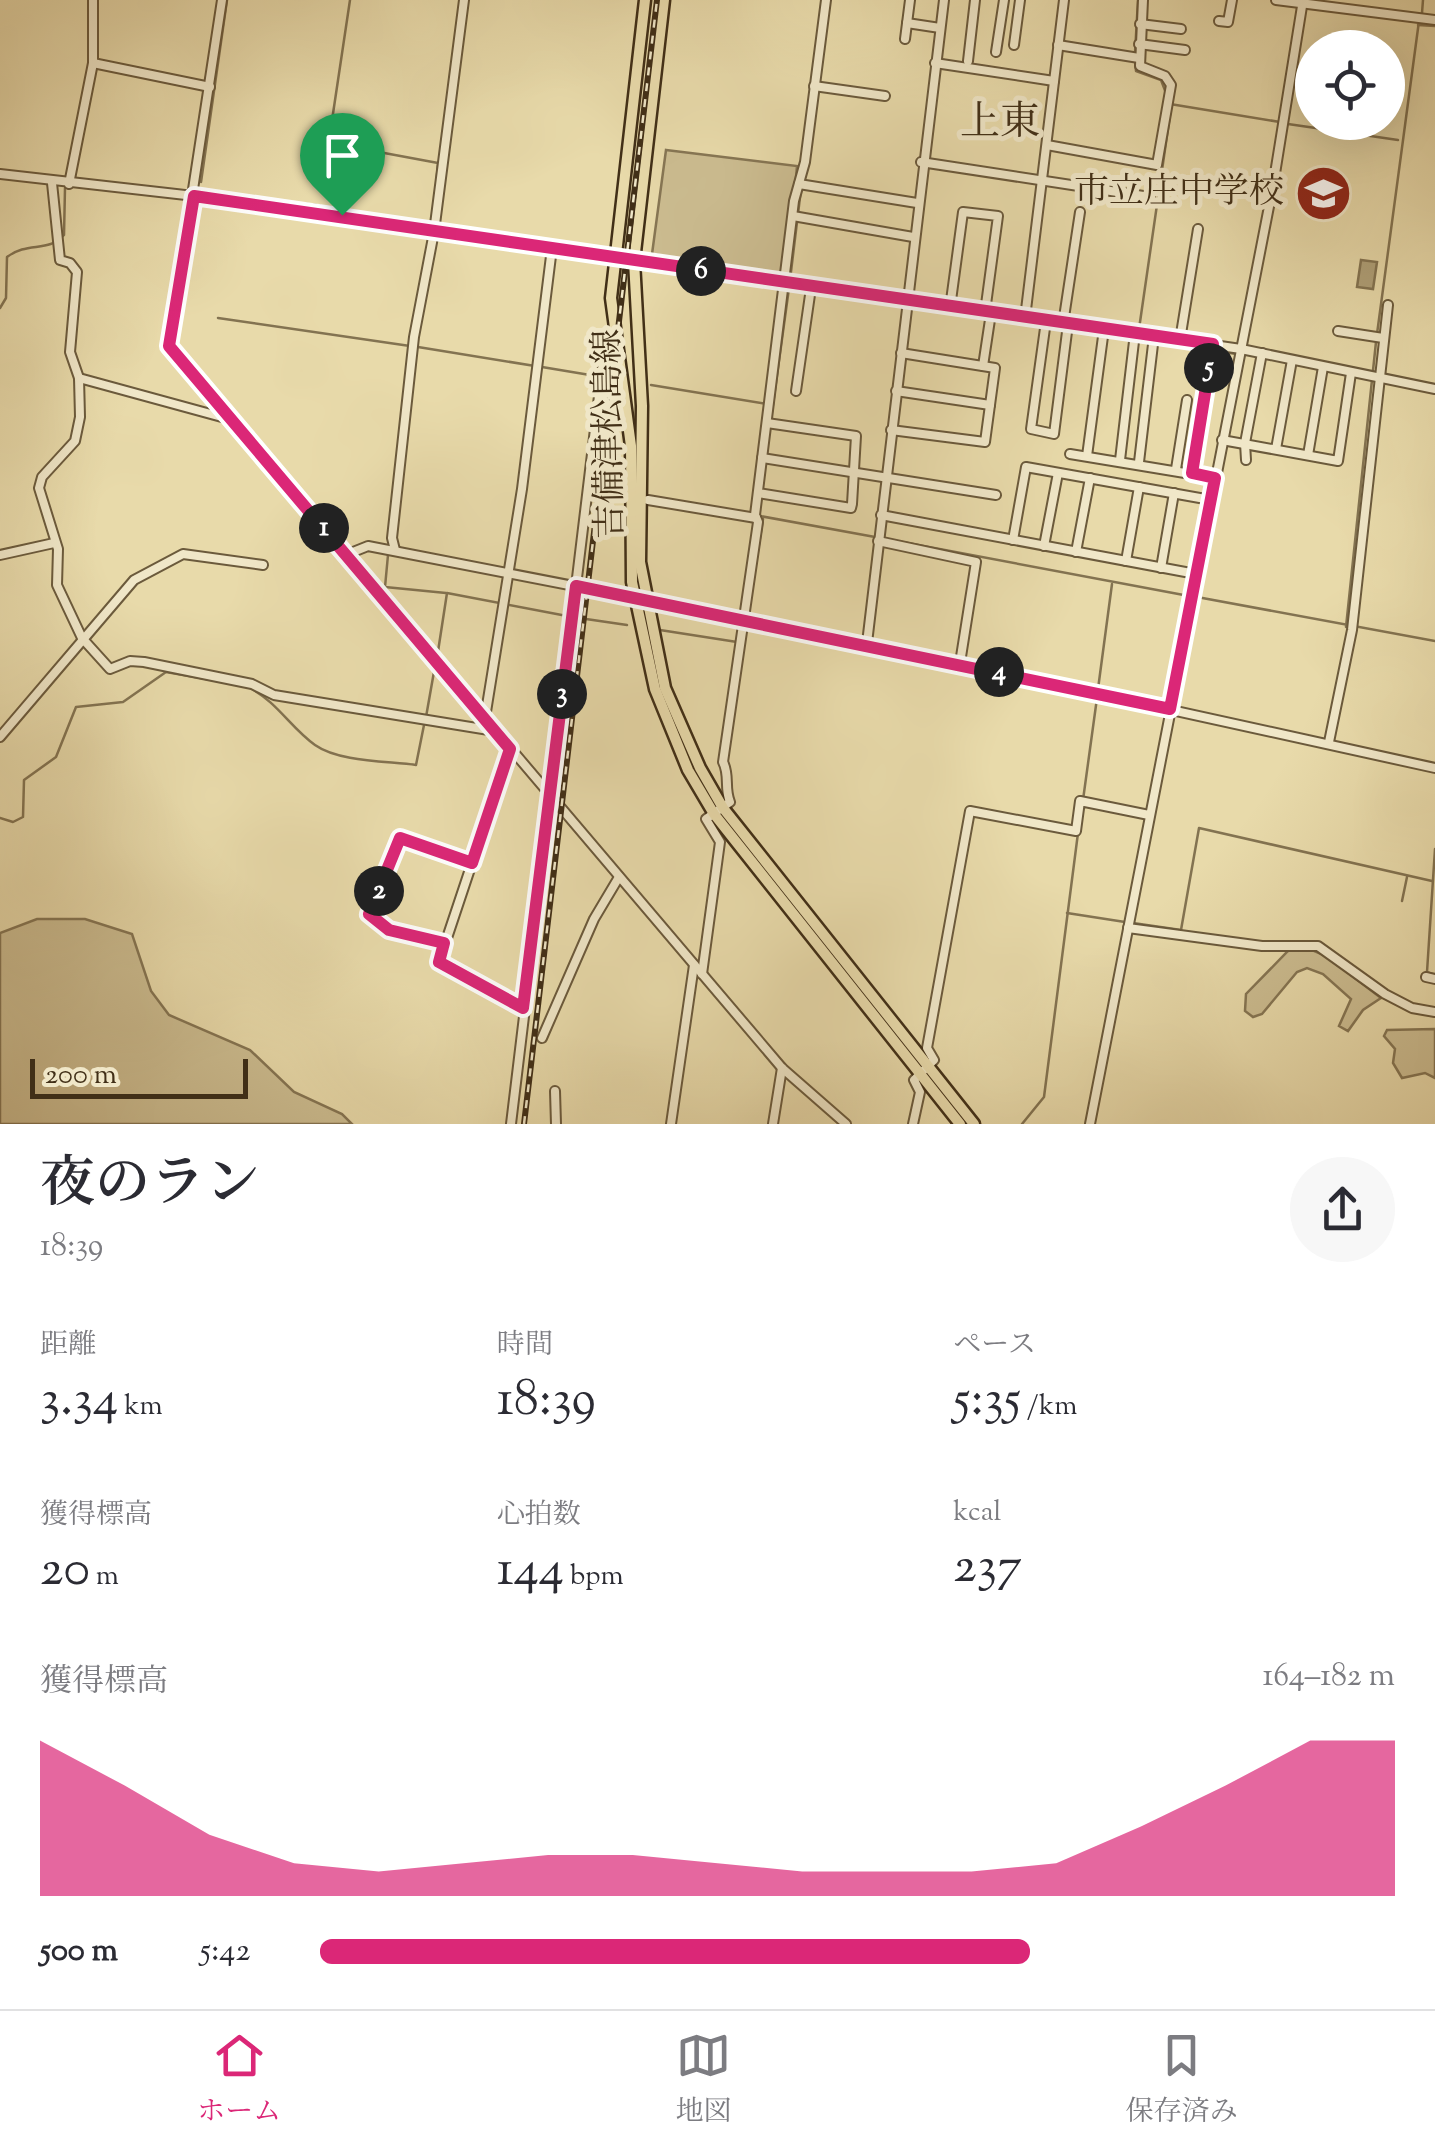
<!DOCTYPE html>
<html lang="ja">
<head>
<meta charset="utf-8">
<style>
	:root { --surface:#fff; --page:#f7f7f7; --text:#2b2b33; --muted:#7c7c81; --line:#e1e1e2; --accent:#db2777 }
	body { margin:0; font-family:"Sorts Mill Goudy","Noto Serif JP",serif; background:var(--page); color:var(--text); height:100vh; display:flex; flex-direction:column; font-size:38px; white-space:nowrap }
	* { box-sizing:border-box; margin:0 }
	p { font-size:32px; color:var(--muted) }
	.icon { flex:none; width:55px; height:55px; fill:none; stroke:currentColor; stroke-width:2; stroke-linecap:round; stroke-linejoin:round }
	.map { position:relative; height:1124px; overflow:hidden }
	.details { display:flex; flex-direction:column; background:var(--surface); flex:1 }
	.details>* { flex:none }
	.controls { position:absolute; left:1295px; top:30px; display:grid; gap:20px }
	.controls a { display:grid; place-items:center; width:110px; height:110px; border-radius:50%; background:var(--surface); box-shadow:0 10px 40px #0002; font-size:50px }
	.scale { position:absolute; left:30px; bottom:25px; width:218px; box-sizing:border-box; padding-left:10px; border:5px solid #412f17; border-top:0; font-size:28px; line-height:35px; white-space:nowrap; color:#412f17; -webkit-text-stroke:8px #f0e7c8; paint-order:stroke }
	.pin { position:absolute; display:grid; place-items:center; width:85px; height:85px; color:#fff; margin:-102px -42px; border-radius:50% 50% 50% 0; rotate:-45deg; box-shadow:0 0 10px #0007 }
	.pin .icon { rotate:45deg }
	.km { position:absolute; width:50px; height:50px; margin:-25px; border-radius:50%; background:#222; color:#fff; font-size:28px; line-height:50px; text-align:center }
	.round { display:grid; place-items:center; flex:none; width:105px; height:105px; border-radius:52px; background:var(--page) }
	.overview { display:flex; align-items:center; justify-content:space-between; height:170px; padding:0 40px }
	h1 { font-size:55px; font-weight:600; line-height:75px }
	.metrics { display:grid; grid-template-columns:repeat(3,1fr); gap:15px; height:170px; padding:10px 40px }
	.metrics div { display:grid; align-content:center }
	.metrics b { font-size:50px; font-weight:600 }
	.metrics small { font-size:28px; font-weight:400 }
	.metrics p { font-size:28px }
	.chart { height:280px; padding:20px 40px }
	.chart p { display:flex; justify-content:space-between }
	.chart svg { width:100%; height:180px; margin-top:10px; fill:var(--accent); opacity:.7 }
	ul { padding:0 40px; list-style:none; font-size:32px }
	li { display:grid; grid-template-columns:160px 120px 1fr; align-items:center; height:75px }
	li i { height:25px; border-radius:12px; background:var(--accent) }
	.menu { display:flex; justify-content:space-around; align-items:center; height:140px; border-top:2px solid var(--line); background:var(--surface); font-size:28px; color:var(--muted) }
	.menu a { display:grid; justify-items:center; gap:5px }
	.menu .on { color:var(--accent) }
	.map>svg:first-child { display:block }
	.green { fill:#ccbd91; stroke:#867654; stroke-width:2.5 }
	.water { fill:#afa078; stroke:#837351; stroke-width:2.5 }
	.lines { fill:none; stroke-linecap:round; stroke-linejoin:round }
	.stream { stroke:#837351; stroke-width:2.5 }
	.minor-casing { stroke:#6b5a3c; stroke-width:12 }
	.major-casing { stroke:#412f17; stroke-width:15 }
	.minor { stroke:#f0e7c8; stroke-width:8 }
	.major { stroke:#e8daaa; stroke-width:10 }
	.rail-casing { stroke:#412f17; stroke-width:6 }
	.rail { stroke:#f0e7c8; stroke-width:2.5; stroke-dasharray:8; stroke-linecap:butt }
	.route-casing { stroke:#fff; stroke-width:20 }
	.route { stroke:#db2777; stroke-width:12 }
	.labels { text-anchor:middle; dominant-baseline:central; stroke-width:10; stroke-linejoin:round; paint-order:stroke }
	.poi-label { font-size:35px; fill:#412f17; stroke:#f0e7c8; text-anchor:end }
	.street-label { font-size:35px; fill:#412f17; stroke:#f0e7c8 }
	.quarter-label { font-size:40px; fill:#412f17; stroke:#f0e7c8 }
</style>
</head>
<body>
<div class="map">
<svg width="1435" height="1124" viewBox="0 0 1435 1124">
	<rect width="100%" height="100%" fill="#e8daaa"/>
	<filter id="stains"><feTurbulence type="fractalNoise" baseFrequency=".002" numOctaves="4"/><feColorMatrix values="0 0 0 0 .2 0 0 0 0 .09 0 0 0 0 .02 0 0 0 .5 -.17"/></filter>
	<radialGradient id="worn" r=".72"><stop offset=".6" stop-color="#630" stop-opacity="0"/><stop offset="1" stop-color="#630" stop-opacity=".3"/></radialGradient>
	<g class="green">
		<polygon points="666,150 797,166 787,278 652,254"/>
		<polygon points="37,919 85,919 132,934 151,991 169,1015 250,1050 294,1092 342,1114 352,1124 0,1124 0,933"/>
		<polygon points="1305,947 1326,956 1381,998 1363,1010 1348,1031 1339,1026 1351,999 1323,974 1307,968 1297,972 1262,1014 1253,1017 1245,1011 1246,994 1288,951"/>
		<polygon points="1435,1029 1435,1078 1425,1073 1402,1078 1393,1063 1395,1049 1384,1036 1387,1030"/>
	</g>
	<polygon class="water" points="1361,260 1377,262 1373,289 1357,287"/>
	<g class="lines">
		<g class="stream">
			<polyline points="350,0 331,127 352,134 352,147 438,163 435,199"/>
			<polyline points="1422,13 1423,0"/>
			<polyline points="1418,25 1435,26"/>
			<polyline points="1135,53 1138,0"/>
			<polyline points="1135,61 1136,71 1161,80 1166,93"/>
			<polyline points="1170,104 1280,122"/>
			<polyline points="1288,124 1398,140"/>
			<polyline points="201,182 227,0"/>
			<polyline points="790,280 801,189"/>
			<path d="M0,308L6,298L7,257C28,241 48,253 64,235L65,188"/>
			<polyline points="218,318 410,346"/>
			<polyline points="1139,329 1171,108"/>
			<polyline points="1377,334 1419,21"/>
			<polyline points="1140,338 1236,354"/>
			<polyline points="418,347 535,366"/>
			<polyline points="542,367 596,376"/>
			<polyline points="651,385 767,404"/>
			<polyline points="771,419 789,288"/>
			<polyline points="759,511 760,516 875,537"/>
			<polyline points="897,541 1189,596"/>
			<polyline points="388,555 385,587 446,593"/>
			<polyline points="754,576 763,519"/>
			<polyline points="1197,597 1435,641"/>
			<polyline points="586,619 627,625"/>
			<polyline points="1346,627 1376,342"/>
			<polyline points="660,630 737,642"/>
			<polyline points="437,658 447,593 567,616"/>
			<path d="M250,688C277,702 291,728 315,745C339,762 387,761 416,765L424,725"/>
			<polyline points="1098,689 1112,584"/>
			<polyline points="426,717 435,666"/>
			<polyline points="1083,800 1097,698"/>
			<polyline points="0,818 13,822 23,817 24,780 56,757 76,707 123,702 166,672 223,682"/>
			<polyline points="1435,849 1427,972 1435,975"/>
			<polyline points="1402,901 1407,877"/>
			<polyline points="1067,913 1125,922"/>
			<polyline points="1133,923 1181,930 1199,828 1432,881"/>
			<polyline points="699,965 716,843"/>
			<polyline points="1022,1124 1044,1097 1078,833"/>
		</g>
		<defs>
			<g id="minor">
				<polyline points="222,0 169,346 782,1068 846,1124"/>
				<polyline points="1276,0 1435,20"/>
				<polyline points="1219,21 1228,22 1232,0"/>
				<polyline points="907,23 940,28"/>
				<polyline points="1140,24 1181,29"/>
				<polyline points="905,39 910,0"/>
				<polyline points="1139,44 1185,50"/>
				<polyline points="1014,45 1020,0"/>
				<polyline points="1058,45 1139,58"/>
				<polyline points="996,52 1004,0"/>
				<polyline points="968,61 975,0"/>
				<polyline points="93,63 210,87"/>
				<polyline points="935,63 1054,81"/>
				<polyline points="814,86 885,96"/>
				<polyline points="1047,145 1157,165 1171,85 1165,76 1140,66 1143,0"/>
				<polyline points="921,162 1150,197"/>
				<polyline points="0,174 317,210 359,221 1241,349 1435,389"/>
				<polyline points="52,183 60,260 70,263 77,272 70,352 79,378 80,417 75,441 42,477 39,488 58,549 57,585 82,638 110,669 130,661 144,662 252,684 274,695 495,731"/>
				<polyline points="69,184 93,63 93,0"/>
				<polyline points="799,184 917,203"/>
				<polyline points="793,216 913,237"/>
				<polyline points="950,308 963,212 998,216 985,312"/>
				<polyline points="1025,318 1064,0"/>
				<polyline points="1046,321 1031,429 1054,434 1068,324"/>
				<polyline points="1063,324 1080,212"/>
				<polyline points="1338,331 1383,338"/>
				<polyline points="1180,340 1198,229"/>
				<polyline points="983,366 991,313"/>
				<polyline points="79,378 229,419"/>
				<polyline points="796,391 811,288"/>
				<polyline points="896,391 990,405"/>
				<polyline points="891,430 985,442 995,368 901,353"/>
				<polyline points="1222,440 1338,461 1351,373"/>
				<polyline points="1276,449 1292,360"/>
				<polyline points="1070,454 1215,478"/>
				<polyline points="1308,455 1323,367"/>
				<polyline points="1087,456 1104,329"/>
				<polyline points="762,458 996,495"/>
				<polyline points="1120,460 1135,333"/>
				<polyline points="1246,460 1245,443 1262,353"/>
				<polyline points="1139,462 1154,336"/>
				<polyline points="1176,469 1187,400"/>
				<polyline points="1192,473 1213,344"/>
				<polyline points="758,493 851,508 852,504 856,436 767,423"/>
				<polyline points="648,500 756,518"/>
				<polyline points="881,515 1196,574"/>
				<polyline points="1013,540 1026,467 1211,500"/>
				<polyline points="878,541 976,562 960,663"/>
				<polyline points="1044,546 1058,473"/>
				<polyline points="395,550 392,538 414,337 434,232 464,0"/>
				<polyline points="1076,552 1090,478"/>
				<polyline points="348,554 368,546 867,643 1435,768"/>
				<polyline points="0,555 54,543"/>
				<polyline points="1126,561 1139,487"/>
				<polyline points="1161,568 1174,493"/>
				<polyline points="867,643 944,0"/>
				<polyline points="485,718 522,489 552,248"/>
				<polyline points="0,737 134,580 183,554 263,565"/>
				<polyline points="1329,742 1352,630 1388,305"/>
				<polyline points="510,749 439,962 523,1008"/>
				<polyline points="1128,928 1262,946 1318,946 1385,994 1412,1008 1435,1012"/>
				<polyline points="444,943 389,930 369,914 400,838 471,863"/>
				<path d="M702,974L720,842L706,819L730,802C724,788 730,775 723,762L758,522L755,515L794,201L805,162L826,0"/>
				<polyline points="1426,977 1435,979"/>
				<polyline points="542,1038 594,919 619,877"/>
				<polyline points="555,1091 556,1124"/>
				<polyline points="511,1124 606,338 613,332"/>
				<polyline points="671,1124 694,965"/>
				<polyline points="773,1124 782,1068"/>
				<polyline points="913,1124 920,1092 914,1080 934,1060 927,1048 970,811 1076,831 1080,801 1149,815"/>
				<polyline points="1090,1124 1273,186 1303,0"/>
			</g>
			<g id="major">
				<polyline points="645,0 611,298 631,446 632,582 655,689 688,770 714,814 960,1124"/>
				<polyline points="664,0 634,261 642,406 640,562 665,688 700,768 723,808 974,1124"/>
			</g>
		</defs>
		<use href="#minor" class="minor-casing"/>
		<use href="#major" class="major-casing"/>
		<use href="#minor" class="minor"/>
		<use href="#major" class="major"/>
		<defs>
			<polyline id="rail" points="524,1124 657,0"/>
		</defs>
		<use href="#rail" class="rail-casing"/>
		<use href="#rail" class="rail"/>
	</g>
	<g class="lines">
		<defs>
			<polygon id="route" points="194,196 1213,344 1192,473 1215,478 1170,709 576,586 523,1008 439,962 444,943 389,930 369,914 400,838 472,863 510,749 169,346"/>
		</defs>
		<use href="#route" class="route-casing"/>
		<use href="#route" class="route"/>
	</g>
	<defs>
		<symbol id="school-disc" viewBox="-11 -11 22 22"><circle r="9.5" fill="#8f2418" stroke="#f0e7c8"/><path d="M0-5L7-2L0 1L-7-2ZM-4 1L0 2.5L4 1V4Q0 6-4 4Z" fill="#fff"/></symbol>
	</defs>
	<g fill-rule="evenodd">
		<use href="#school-disc" x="1292" y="162" width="63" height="63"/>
	</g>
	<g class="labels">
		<g class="poi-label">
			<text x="1284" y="193">市立庄中学校</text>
		</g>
		<g class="street-label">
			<text transform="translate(611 434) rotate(-91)">吉備津松島線</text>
		</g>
		<g class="quarter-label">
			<text x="1000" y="124">上東</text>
		</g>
	</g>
	<rect width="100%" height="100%" filter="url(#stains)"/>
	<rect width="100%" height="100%" fill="url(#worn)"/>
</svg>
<div class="controls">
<a><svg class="icon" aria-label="locate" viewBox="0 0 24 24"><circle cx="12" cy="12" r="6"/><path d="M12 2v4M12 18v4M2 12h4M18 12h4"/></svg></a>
</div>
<div class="scale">200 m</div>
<div class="pin" style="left:342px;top:215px;background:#1e9e55"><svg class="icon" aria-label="arrive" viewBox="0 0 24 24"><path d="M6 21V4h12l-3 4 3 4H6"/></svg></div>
<b class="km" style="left:324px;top:528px">1</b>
<b class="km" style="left:379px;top:891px">2</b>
<b class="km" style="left:562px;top:694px">3</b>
<b class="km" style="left:999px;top:672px">4</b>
<b class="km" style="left:1209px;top:368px">5</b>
<b class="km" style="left:701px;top:271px">6</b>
</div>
<section class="details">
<div class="overview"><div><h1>夜のラン</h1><p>18:39</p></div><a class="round"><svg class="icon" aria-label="share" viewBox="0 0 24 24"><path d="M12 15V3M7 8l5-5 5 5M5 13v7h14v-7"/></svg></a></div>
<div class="metrics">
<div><p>距離</p><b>3.34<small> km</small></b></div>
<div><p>時間</p><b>18:39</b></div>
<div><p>ペース</p><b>5:35<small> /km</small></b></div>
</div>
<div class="metrics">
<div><p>獲得標高</p><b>20<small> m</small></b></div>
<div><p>心拍数</p><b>144<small> bpm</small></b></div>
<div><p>kcal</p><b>237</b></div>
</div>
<div class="chart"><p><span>獲得標高</span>164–182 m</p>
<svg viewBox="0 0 160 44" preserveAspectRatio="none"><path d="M0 44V6L10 17L20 29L30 36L40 38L50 36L60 34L70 34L80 36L90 38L100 38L110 38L120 36L130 27L140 17L150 6L160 6V44z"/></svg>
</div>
<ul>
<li><b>500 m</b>5:42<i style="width:66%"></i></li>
</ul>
</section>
<nav class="menu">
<a class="on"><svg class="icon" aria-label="home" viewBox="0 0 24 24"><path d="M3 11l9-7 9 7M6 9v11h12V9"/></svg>ホーム</a>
<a><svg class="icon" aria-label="map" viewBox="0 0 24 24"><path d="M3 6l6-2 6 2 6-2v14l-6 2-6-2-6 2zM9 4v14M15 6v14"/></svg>地図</a>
<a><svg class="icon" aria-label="saved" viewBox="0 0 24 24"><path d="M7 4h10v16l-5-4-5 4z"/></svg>保存済み</a>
</nav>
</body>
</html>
